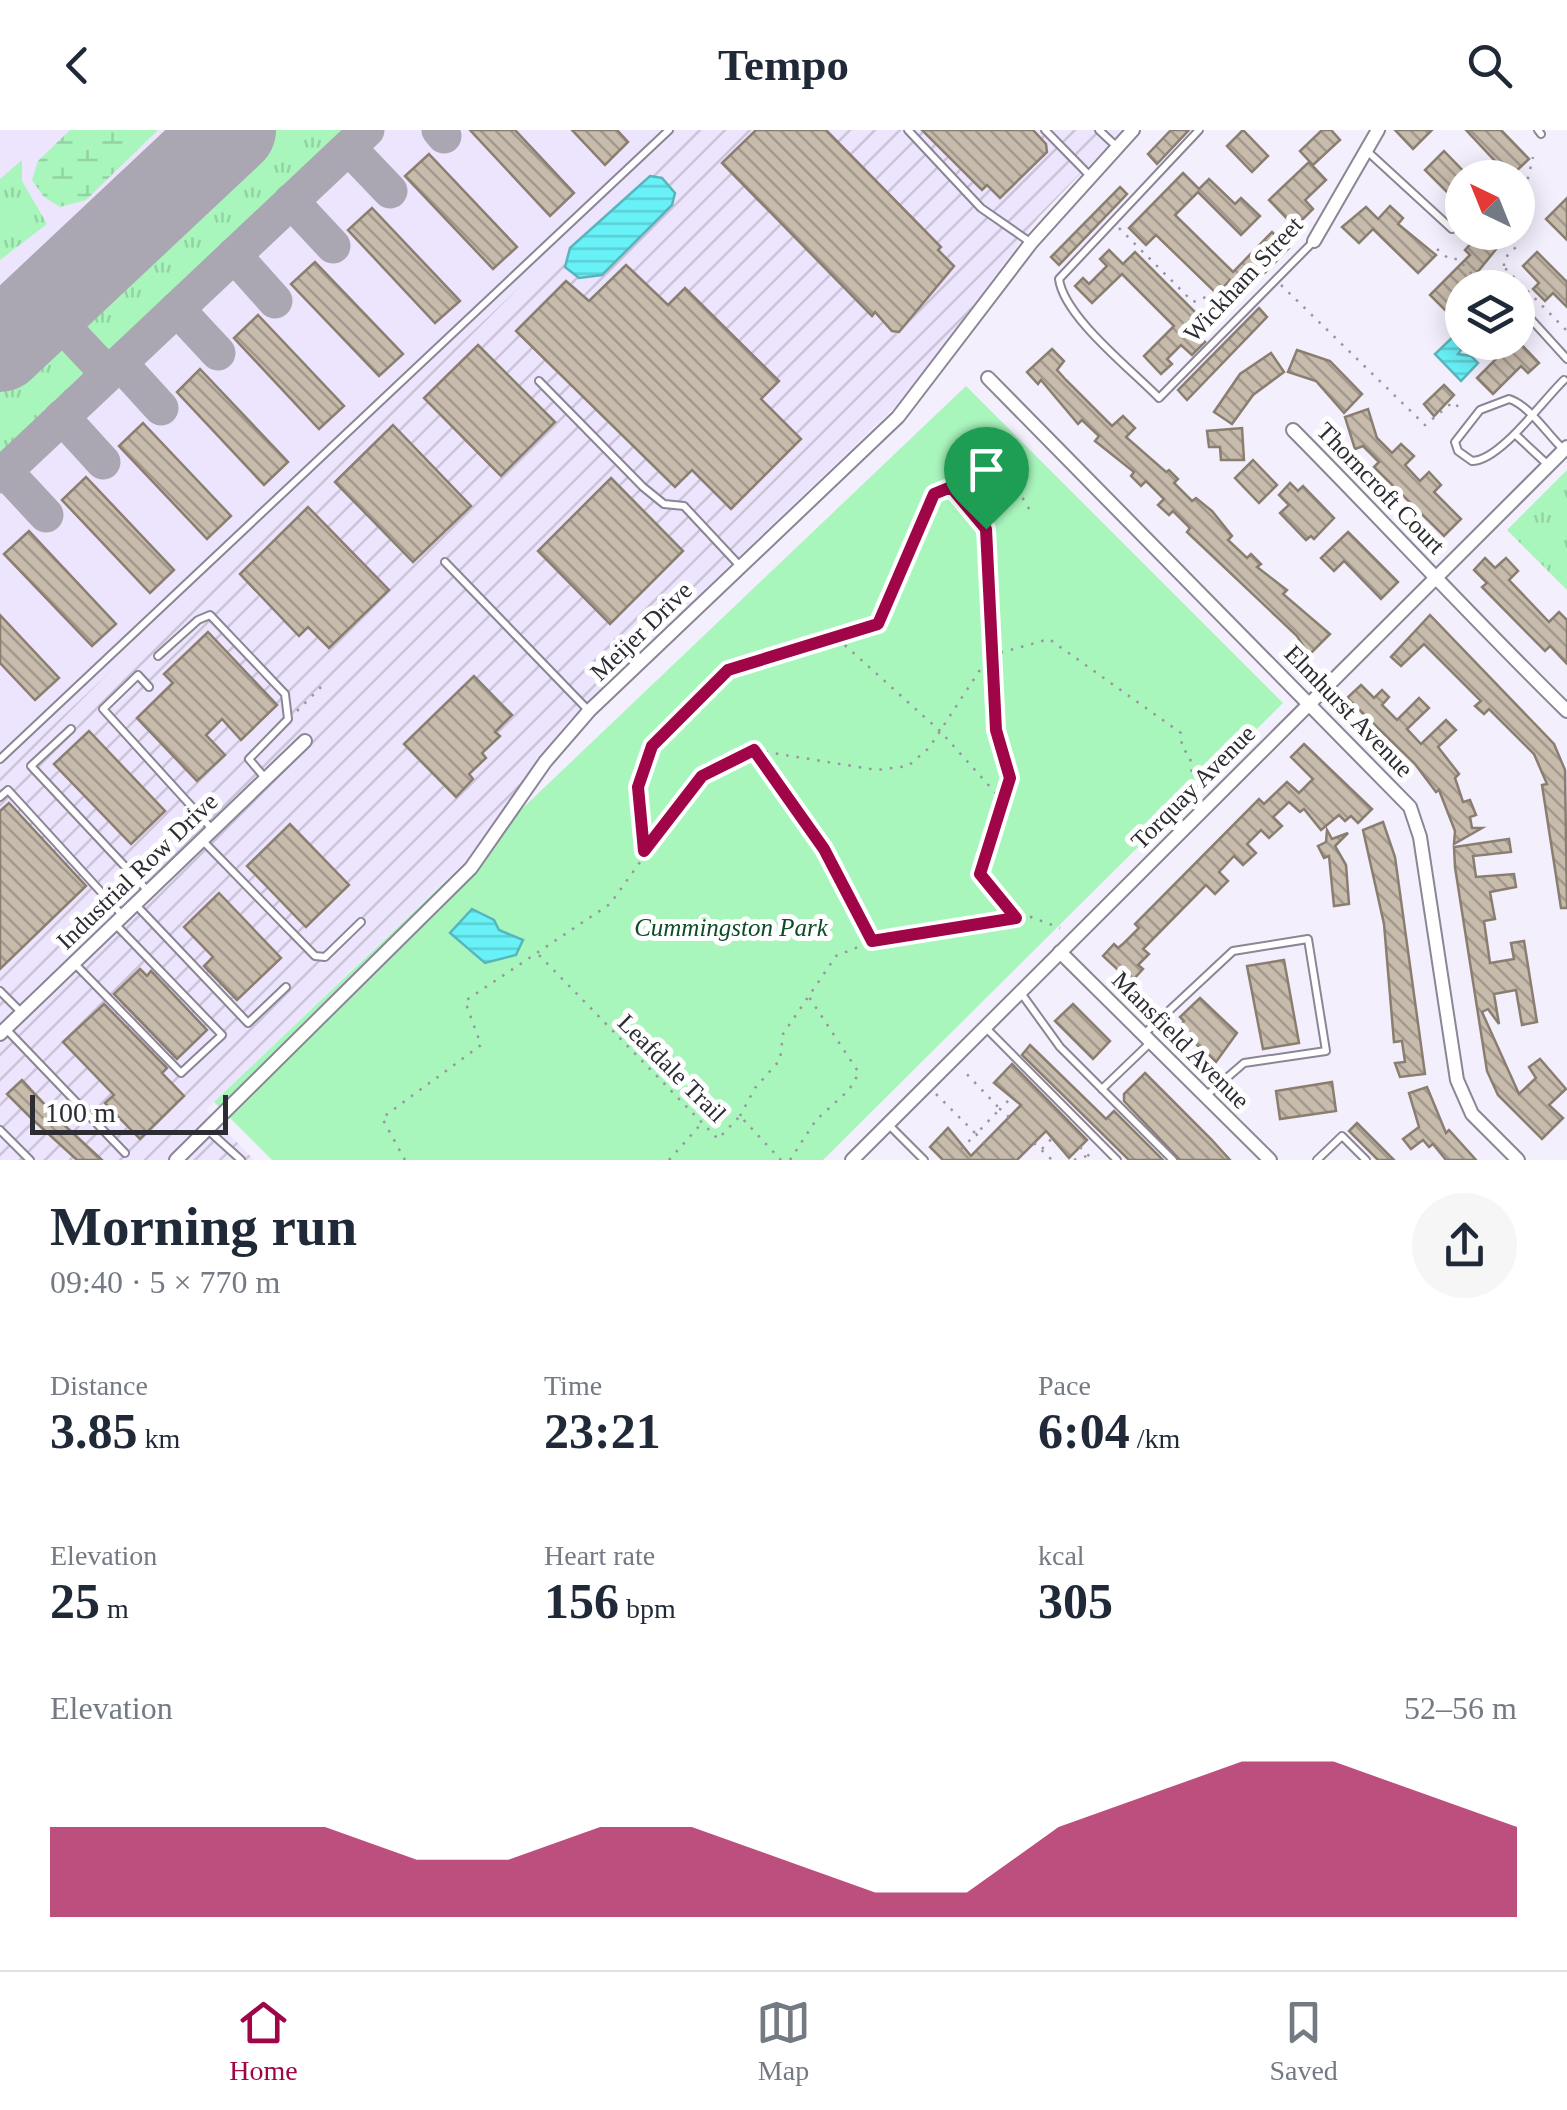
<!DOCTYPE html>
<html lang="en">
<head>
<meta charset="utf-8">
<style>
	:root { --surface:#fff; --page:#f6f6f7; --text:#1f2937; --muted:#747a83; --line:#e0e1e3; --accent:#a00548 }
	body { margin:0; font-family:Georgia,serif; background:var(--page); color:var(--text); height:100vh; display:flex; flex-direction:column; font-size:38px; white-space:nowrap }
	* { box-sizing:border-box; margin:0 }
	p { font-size:32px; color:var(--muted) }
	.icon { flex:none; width:55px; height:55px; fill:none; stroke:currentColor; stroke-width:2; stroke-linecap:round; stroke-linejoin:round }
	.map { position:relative; height:1030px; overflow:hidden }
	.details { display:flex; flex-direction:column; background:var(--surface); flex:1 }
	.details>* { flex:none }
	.needle { width:65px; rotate:317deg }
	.controls { position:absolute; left:1445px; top:30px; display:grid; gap:20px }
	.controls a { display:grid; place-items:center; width:90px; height:90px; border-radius:50%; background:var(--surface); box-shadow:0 5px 25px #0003; font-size:50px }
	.scale { position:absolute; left:30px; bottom:25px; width:198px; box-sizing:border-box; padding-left:10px; border:5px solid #2e2c33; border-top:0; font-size:28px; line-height:35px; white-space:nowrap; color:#2e2c33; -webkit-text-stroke:8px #fff; paint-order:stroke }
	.pin { position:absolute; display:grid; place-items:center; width:85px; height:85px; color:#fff; margin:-102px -42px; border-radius:50% 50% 50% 0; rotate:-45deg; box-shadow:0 0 10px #0007 }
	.pin .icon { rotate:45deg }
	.round { display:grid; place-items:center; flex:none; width:105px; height:105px; border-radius:52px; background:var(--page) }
	.headline { display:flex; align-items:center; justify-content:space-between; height:170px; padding:0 50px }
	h1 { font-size:55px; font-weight:600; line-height:75px }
	.metrics { display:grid; grid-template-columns:repeat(3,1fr); gap:15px; height:170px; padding:10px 50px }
	.metrics div { display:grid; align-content:center }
	.metrics b { font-size:50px; font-weight:600 }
	.metrics small { font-size:28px; font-weight:400 }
	.metrics p { font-size:28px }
	.chart { height:280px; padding:20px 50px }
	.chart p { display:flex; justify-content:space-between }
	.chart svg { width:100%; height:180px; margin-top:10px; fill:var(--accent); opacity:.7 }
	header { display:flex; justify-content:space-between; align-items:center; height:130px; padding:0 50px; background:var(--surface); font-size:45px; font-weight:600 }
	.dock { display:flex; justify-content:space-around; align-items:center; height:140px; border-top:2px solid var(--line); background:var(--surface); font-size:28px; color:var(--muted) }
	.dock a { display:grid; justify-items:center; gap:5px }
	.dock .active { color:var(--accent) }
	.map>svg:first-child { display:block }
	.built { fill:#ede4fd }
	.industrial { fill:url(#industrial-furrows) }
	.grass { fill:url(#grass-tufts) }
	.wetland { fill:url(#wetland-marsh) }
	.park { fill:#a9f6bd }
	.water { fill:url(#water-rules); stroke:#57b6bd; stroke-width:2.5 }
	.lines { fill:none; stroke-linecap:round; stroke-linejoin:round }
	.taxiway { stroke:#aba7b2; stroke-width:35 }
	.runway { stroke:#aba7b2; stroke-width:90 }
	.building { fill:url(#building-back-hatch); stroke:#8a7e71; stroke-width:2.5 }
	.lane-casing { stroke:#8b8595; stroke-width:10 }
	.street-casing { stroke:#8b8595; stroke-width:16 }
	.path { stroke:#9995a0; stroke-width:2.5; stroke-dasharray:2.5 8; stroke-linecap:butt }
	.lane { stroke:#fff; stroke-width:6 }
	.street { stroke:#fff; stroke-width:12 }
	.route-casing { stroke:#fff; stroke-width:20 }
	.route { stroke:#a00548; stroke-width:12 }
	.labels { text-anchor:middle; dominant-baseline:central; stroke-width:10; stroke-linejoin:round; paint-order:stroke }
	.street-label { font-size:25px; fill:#2e2c33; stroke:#fff }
	.park-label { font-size:25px; font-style:italic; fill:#0d4c26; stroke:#fff }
</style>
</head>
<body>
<header><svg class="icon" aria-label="back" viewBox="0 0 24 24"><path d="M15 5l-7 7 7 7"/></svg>Tempo<svg class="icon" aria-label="search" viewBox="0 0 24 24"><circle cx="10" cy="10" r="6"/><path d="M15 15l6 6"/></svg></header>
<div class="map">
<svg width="1567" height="1030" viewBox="0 0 1567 1030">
	<defs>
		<pattern id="industrial-furrows" width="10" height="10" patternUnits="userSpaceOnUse" patternTransform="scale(2.5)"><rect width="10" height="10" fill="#ede4fd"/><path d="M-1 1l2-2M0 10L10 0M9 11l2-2" fill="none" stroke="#ccc4d9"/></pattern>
		<pattern id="grass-tufts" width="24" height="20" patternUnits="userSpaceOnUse" patternTransform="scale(2.5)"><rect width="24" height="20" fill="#a9f6bd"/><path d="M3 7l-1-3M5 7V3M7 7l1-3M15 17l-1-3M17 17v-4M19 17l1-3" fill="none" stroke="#92d3a3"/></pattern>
		<pattern id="wetland-marsh" width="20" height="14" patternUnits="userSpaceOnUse" patternTransform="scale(2.5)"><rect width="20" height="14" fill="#a9f6bd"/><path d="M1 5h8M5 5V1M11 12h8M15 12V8" fill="none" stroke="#92d3a3"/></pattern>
		<pattern id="water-rules" width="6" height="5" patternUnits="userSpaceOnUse" patternTransform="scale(2.5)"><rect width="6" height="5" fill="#69f1f8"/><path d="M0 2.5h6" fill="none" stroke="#5bcfd5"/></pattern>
		<pattern id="building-back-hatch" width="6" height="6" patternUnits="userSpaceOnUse" patternTransform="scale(2.5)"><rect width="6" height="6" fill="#c7bbac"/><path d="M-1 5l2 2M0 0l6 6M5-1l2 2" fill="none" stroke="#a2988d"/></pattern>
	</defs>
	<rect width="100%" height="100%" fill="#f4effd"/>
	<polygon class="built" points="0,0 687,0 0,645"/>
	<polygon class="industrial" points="687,0 1122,0 1038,88 905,267 566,593 470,727 206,980 254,1030 0,1030 0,645"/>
	<g class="grass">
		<polygon points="167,0 198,0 0,187 0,166 12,150"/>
		<polygon points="257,0 356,0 137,206 109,225 81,204 65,180"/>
		<polygon points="22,30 22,51 47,94 0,130 0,49"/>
		<polygon points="47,198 71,216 90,244 70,269 0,335 0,242"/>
		<polygon points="1567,340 1567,460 1507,400"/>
	</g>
	<polygon class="wetland" points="70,0 158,0 86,70 60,77 44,67 32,50 38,31"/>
	<polygon class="park" points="966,256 1283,573 823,1030 272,1030 214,972"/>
	<g class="water">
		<polygon points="650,46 662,48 675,63 672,75 602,145 579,148 565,137 570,118"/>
		<polygon points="1457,203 1466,213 1458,224 1471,226 1478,233 1461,251 1435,224"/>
		<polygon points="472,779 494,790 499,800 523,810 516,825 485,833 450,803"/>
	</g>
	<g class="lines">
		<g class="taxiway">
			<polyline points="439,0 444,6"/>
			<polyline points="349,18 390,61"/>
			<polyline points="291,71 333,116"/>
			<polyline points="234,125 275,171"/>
			<polyline points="44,176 108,244"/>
			<polyline points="177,179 218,223"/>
			<polyline points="120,233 161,278"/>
			<polyline points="62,287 103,332"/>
			<polyline points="5,341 46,385"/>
			<polyline points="0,346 367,0"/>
		</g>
		<polyline class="runway" points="0,217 231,0"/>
	</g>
	<g class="building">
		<polygon points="470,0 515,0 574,63 550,86"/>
		<polygon points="572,0 617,0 628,12 605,35"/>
		<polygon points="756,0 826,0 941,117 938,120 954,136 899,202 892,201 875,182 872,186 722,33"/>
		<polygon points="922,0 1033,0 1046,14 1047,22 1000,68 987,55 982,60"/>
		<polygon points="1171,0 1189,0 1157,34 1148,24"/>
		<polygon points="1243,0 1268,26 1252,42 1227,16"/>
		<polygon points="1322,0 1331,0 1340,10 1313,35 1300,21"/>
		<polygon points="1395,0 1432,0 1413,19"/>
		<polygon points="1466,0 1501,0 1529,29 1510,47"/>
		<polygon points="1444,21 1470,48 1462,48 1462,77 1425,40"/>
		<polygon points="429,24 517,117 493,139 405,46"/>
		<polygon points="1309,32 1326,50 1305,70 1313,79 1295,97 1269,70"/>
		<polygon points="1183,43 1199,59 1209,49 1235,74 1241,68 1260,86 1241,105 1198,62 1175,85 1233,142 1272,102 1289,118 1244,164 1230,150 1217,164 1156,105 1146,115 1129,98"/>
		<polygon points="1120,57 1127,64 1059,135 1051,127"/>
		<polygon points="1567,68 1567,110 1546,89"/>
		<polygon points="1390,76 1403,88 1398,94 1436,125 1418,143 1373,99 1359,113 1342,97 1366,77 1378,89"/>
		<polygon points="372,78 460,171 435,193 348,100"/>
		<polygon points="1482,102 1510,102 1446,181 1430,165 1470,125 1465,120"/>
		<polygon points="1109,120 1123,134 1135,122 1197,184 1187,194 1205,212 1192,225 1181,215 1167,229 1172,234 1161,244 1144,226 1174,196 1122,144 1092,173 1075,156 1083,148 1089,154 1107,136 1100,129"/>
		<polygon points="1537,122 1567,152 1567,177 1553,163 1545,171 1533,159 1539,153 1523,136"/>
		<polygon points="315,132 403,224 379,246 291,154"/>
		<polygon points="626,135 668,175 685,158 779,251 761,269 801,309 731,379 692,340 675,357 516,201 566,151 589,171"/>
		<polygon points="1259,178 1267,187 1187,270 1178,260"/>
		<polygon points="258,185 344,276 319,299 234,208"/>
		<polygon points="1498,212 1519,212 1539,233 1528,243 1521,236 1493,264 1477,248 1505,220"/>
		<polygon points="478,215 555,292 501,346 424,268"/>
		<polygon points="1052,219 1064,231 1057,240 1066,250 1112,296 1123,286 1135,298 1126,307 1166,342 1169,340 1178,349 1174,353 1192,371 1196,368 1212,381 1232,406 1228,410 1247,428 1251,424 1261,434 1257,437 1287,460 1283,464 1330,504 1309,525 1297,506 1187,402 1190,398 1173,381 1169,385 1158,375 1164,369 1146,351 1141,356 1131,346 1134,342 1095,311 1099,306 1082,290 1078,294 1041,250 1038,254 1027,242"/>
		<polygon points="1297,220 1330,231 1362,264 1344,283 1316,251 1288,242"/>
		<polygon points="1271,223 1284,242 1253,265 1232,294 1214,282 1240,244"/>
		<polygon points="200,239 288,332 264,355 177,262"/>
		<polygon points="1444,255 1454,265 1434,286 1424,274"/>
		<polygon points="1368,279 1377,308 1392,323 1401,314 1414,326 1405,335 1420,351 1429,342 1441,355 1434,362 1461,389 1444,406 1374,337 1379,332 1363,316 1355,319 1345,287"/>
		<polygon points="143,293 231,386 207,409 119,316"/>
		<polygon points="393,295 471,376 413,432 335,352"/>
		<polygon points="1242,298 1244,330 1221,330 1220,317 1209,317 1207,301"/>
		<polygon points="1253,330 1277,355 1259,373 1235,348"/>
		<polygon points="86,347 174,440 150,463 62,370"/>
		<polygon points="611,348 683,421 610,494 538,421"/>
		<polygon points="1290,353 1298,361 1303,356 1334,388 1314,409 1311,406 1306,410 1280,383 1289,375 1279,365"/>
		<polygon points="308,377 389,460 329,518 308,497 299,506 240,444"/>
		<polygon points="29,401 116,494 92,516 4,424"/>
		<polygon points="1348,402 1398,452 1381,469 1344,431 1334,441 1321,428"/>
		<polygon points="1485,428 1495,438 1506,428 1518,441 1509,450 1549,492 1559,482 1567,490 1567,534 1550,516 1545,521 1482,457 1487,453 1474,440"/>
		<polygon points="0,485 59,548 35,570 0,533"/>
		<polygon points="1430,485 1554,614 1565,640 1567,778 1561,778 1542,655 1547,654 1534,624 1489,579 1484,584 1475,576 1481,571 1424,514 1401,536 1391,527"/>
		<polygon points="208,502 277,575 241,610 222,589 206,605 225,625 197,651 137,588 173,553 164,544"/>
		<polygon points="474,546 512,585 495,602 500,606 482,623 486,628 469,644 473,649 456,667 404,614"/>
		<polygon points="1361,555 1374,568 1382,560 1389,567 1382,575 1397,590 1419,568 1429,578 1407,599 1421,614 1446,590 1456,600 1438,617 1459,644 1455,648 1463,672 1470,670 1476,685 1470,687 1472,698 1482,698 1454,714 1455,701 1439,660 1436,662 1415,634 1347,568"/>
		<polygon points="89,601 165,681 131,714 54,634"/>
		<polygon points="1304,614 1372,679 1358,693 1351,686 1345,691 1339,685 1321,700 1304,679 1300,682 1289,672 1273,687 1282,696 1269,708 1261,700 1247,714 1256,723 1243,735 1234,726 1219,742 1228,751 1215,764 1206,755 1143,819 1149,824 1138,835 1143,839 1131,852 1103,826 1114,814 1118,818 1124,813 1139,798 1135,794 1259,669 1264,674 1287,652 1299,663 1313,649 1291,627"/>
		<polygon points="9,673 86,756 0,839 0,681"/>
		<polygon points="1383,692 1395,727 1425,944 1400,947 1395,933 1405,932 1402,911 1394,912 1384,794 1363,700"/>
		<polygon points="290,694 349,755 306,797 247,736"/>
		<polygon points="1327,700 1332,709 1348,703 1335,716 1346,735 1349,774 1334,776 1329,726 1324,728 1318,716 1326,712"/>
		<polygon points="1509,709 1511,722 1473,726 1476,747 1514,744 1516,757 1490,762 1495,789 1484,791 1490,833 1514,829 1511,813 1524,811 1537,892 1522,895 1516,860 1494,864 1499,894 1488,879 1482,882 1519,964 1536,948 1529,937 1540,929 1566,959 1549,975 1563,988 1542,1009 1498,965 1487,941 1455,737 1454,717"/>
		<polygon points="219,763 281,828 237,870 204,836 213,827 184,797"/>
		<polygon points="1284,830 1299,913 1263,919 1247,836"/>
		<polygon points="140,839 147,846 151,841 207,900 177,929 114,864"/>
		<polygon points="1200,868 1237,903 1216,932 1178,898 1184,891 1180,887"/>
		<polygon points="104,874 167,938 162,943 184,966 140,1009 105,973 114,965 63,912"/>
		<polygon points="1073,874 1110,911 1093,929 1055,891"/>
		<polygon points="1030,915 1106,989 1114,981 1163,1030 1129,1030 1022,925"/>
		<polygon points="1012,934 1087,1010 1069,1028 1046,1001 1017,1030 943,1030 930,1017 948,998 971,1026 1021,975 994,953"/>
		<polygon points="1145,943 1211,1009 1230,1030 1180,1030 1124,971 1124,964"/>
		<polygon points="22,950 62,993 102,1030 77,1030 30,987 7,964"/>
		<polygon points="1332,952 1336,981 1280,989 1276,961"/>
		<polygon points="1427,957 1446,1003 1449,1000 1476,1030 1446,1030 1433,1014 1429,1017 1423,1010 1411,1019 1403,1009 1419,997 1409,963"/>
		<polygon points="1357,993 1394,1030 1378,1030 1349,1001"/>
	</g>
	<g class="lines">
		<defs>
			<g id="lane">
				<polyline points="908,0 981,78 1030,112"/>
				<polyline points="1045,0 1090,46"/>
				<polyline points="1099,0 1116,16"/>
				<path d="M1199,0L1059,149C1064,187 1132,240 1159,268L1314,111"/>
				<polyline points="1538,0 1541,4"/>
				<polyline points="1367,21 1452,99"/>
				<polyline points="1518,175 1567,229"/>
				<polyline points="539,251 643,357 664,374 684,376 740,436"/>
				<polyline points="1517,306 1548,335"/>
				<path d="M1563,319C1547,304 1529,275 1509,269L1480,280L1455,312L1458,321L1472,331C1500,331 1543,270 1564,250"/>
				<polyline points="445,432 588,580"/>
				<polyline points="158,526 198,490 210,485 285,564 288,589 249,629 265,648"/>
				<polyline points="149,557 138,545 103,579 212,699"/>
				<polyline points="71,599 31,636 148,761"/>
				<polyline points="0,629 669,0"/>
				<polyline points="0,667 8,660 123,786"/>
				<polyline points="203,711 315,826 325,827 361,792"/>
				<polyline points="136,775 248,893 286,857"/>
				<polyline points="75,834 181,943 222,905 115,794"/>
				<polyline points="0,861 21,882"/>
				<polyline points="1021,863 1060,917 1173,1030"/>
				<polyline points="985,897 1117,1030"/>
				<polyline points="7,900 125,1023"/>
				<polyline points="1144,904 1233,821 1308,809 1326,921 1244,933 1207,965"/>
				<polyline points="1102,959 1151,912"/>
				<polyline points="889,995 924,1030"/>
				<polyline points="0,1000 30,1030"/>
				<polyline points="209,1001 241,1030"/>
				<polyline points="1317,1030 1342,1006 1366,1030"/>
			</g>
			<g id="street">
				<polyline points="1314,111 1378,0"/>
				<polyline points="988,248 1410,677 1420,707 1457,950 1472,984 1518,1030"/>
				<path d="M1293,300C1386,394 1473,489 1567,581"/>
				<polyline points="1060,822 1270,1030"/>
				<polyline points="0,904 305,611"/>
				<polyline points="176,1030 471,738 545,632 589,581 898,287 1031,113 1133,0"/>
				<polyline points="852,1030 1567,317"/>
			</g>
		</defs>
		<use href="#lane" class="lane-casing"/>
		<use href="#street" class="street-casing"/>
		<g class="path">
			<polyline points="1518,90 1533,27"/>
			<polyline points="1119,98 1193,172 1211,165 1222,177"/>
			<polyline points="1437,119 1449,129 1458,129 1484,157"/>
			<polyline points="1504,136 1504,129 1518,115 1515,102"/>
			<polyline points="1281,155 1425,295 1453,272 1464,282"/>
			<polyline points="1483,158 1504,137 1567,201"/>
			<polyline points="1459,181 1462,178"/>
			<polyline points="953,356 983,341 1013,352 1031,382"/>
			<polyline points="837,508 940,601 1002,670"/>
			<polyline points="297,581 321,557"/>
			<polyline points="755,622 824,719 872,810"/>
			<polyline points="644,720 637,657 651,615 728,541 879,494 934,364 951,357 986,399 995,600 1010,648 980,744 1016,788"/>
			<polyline points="539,825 718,1009 740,986 781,1030"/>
			<polyline points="936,964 976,1004 1000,979 962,939"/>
			<polyline points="740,986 755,958 780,930 783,904 836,826 873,811 1016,788 1031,787 1060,798"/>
			<polyline points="1009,987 1000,979 1014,965"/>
			<polyline points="1034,1013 1052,1030"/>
			<polyline points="1080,1017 1093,1030"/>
			<polyline points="961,1019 976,1004 984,1013"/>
			<polyline points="1042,1019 1055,1005"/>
			<polyline points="405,1030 382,988 481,915 465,871 610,774 702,646 754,620 877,640 908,636 929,618 989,526 1049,509 1181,603 1182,618 1190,626 1194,664"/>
			<polyline points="669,1030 701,994"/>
			<polyline points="790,1030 816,990 849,960 859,943 809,867"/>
			<polyline points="1074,1030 1087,1026"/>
		</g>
		<use href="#lane" class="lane"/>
		<use href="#street" class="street"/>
	</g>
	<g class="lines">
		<defs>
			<polygon id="route" points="951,357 986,399 996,600 1010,648 980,744 1016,788 872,811 824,719 754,620 702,646 644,721 638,657 652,616 728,540 878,494 934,364"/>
		</defs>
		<use href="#route" class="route-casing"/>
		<use href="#route" class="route"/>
	</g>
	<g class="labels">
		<g class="street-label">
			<text transform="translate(1243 149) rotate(-47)">Wickham Street</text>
			<text transform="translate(1381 358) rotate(46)">Thorncroft Court</text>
			<text transform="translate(641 501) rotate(-44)">Meijer Drive</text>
			<text transform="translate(1349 581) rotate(46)">Elmhurst Avenue</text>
			<text transform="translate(1193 657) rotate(-45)">Torquay Avenue</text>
			<text transform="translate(137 741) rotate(-44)">Industrial Row Drive</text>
			<text transform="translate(1181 910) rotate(45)">Mansfield Avenue</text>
			<text transform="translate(672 938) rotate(45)">Leafdale Trail</text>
		</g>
		<g class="park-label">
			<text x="731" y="797">Cummingston Park</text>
		</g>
	</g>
</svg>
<div class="controls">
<a><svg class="needle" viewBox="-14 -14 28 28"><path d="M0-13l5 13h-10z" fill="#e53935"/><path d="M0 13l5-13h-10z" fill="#747a83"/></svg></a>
<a><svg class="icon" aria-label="layers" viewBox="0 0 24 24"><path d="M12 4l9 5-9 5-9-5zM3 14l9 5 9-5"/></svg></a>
</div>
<div class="scale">100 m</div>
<div class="pin" style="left:986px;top:399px;background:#1e9e55"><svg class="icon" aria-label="arrive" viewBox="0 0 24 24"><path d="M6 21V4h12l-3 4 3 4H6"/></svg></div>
</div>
<section class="details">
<div class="headline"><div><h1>Morning run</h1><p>09:40 · 5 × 770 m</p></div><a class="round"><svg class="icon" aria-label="share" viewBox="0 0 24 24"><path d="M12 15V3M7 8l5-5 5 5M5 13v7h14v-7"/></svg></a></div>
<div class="metrics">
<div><p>Distance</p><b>3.85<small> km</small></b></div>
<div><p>Time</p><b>23:21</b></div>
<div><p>Pace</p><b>6:04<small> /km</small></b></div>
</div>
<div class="metrics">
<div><p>Elevation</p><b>25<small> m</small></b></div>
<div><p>Heart rate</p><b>156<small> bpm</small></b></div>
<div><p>kcal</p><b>305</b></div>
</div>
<div class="chart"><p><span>Elevation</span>52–56 m</p>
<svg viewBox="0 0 160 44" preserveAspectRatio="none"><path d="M0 44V22L10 22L20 22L30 22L40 30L50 30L60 22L70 22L80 30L90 38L100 38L110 22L120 14L130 6L140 6L150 14L160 22V44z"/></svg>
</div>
</section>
<nav class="dock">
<a class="active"><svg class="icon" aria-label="home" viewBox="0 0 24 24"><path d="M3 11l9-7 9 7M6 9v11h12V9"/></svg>Home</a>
<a><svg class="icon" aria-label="map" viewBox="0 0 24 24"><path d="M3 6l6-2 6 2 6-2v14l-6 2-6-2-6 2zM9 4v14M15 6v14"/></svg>Map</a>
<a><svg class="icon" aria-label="saved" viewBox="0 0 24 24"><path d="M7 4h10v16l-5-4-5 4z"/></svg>Saved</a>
</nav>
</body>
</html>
